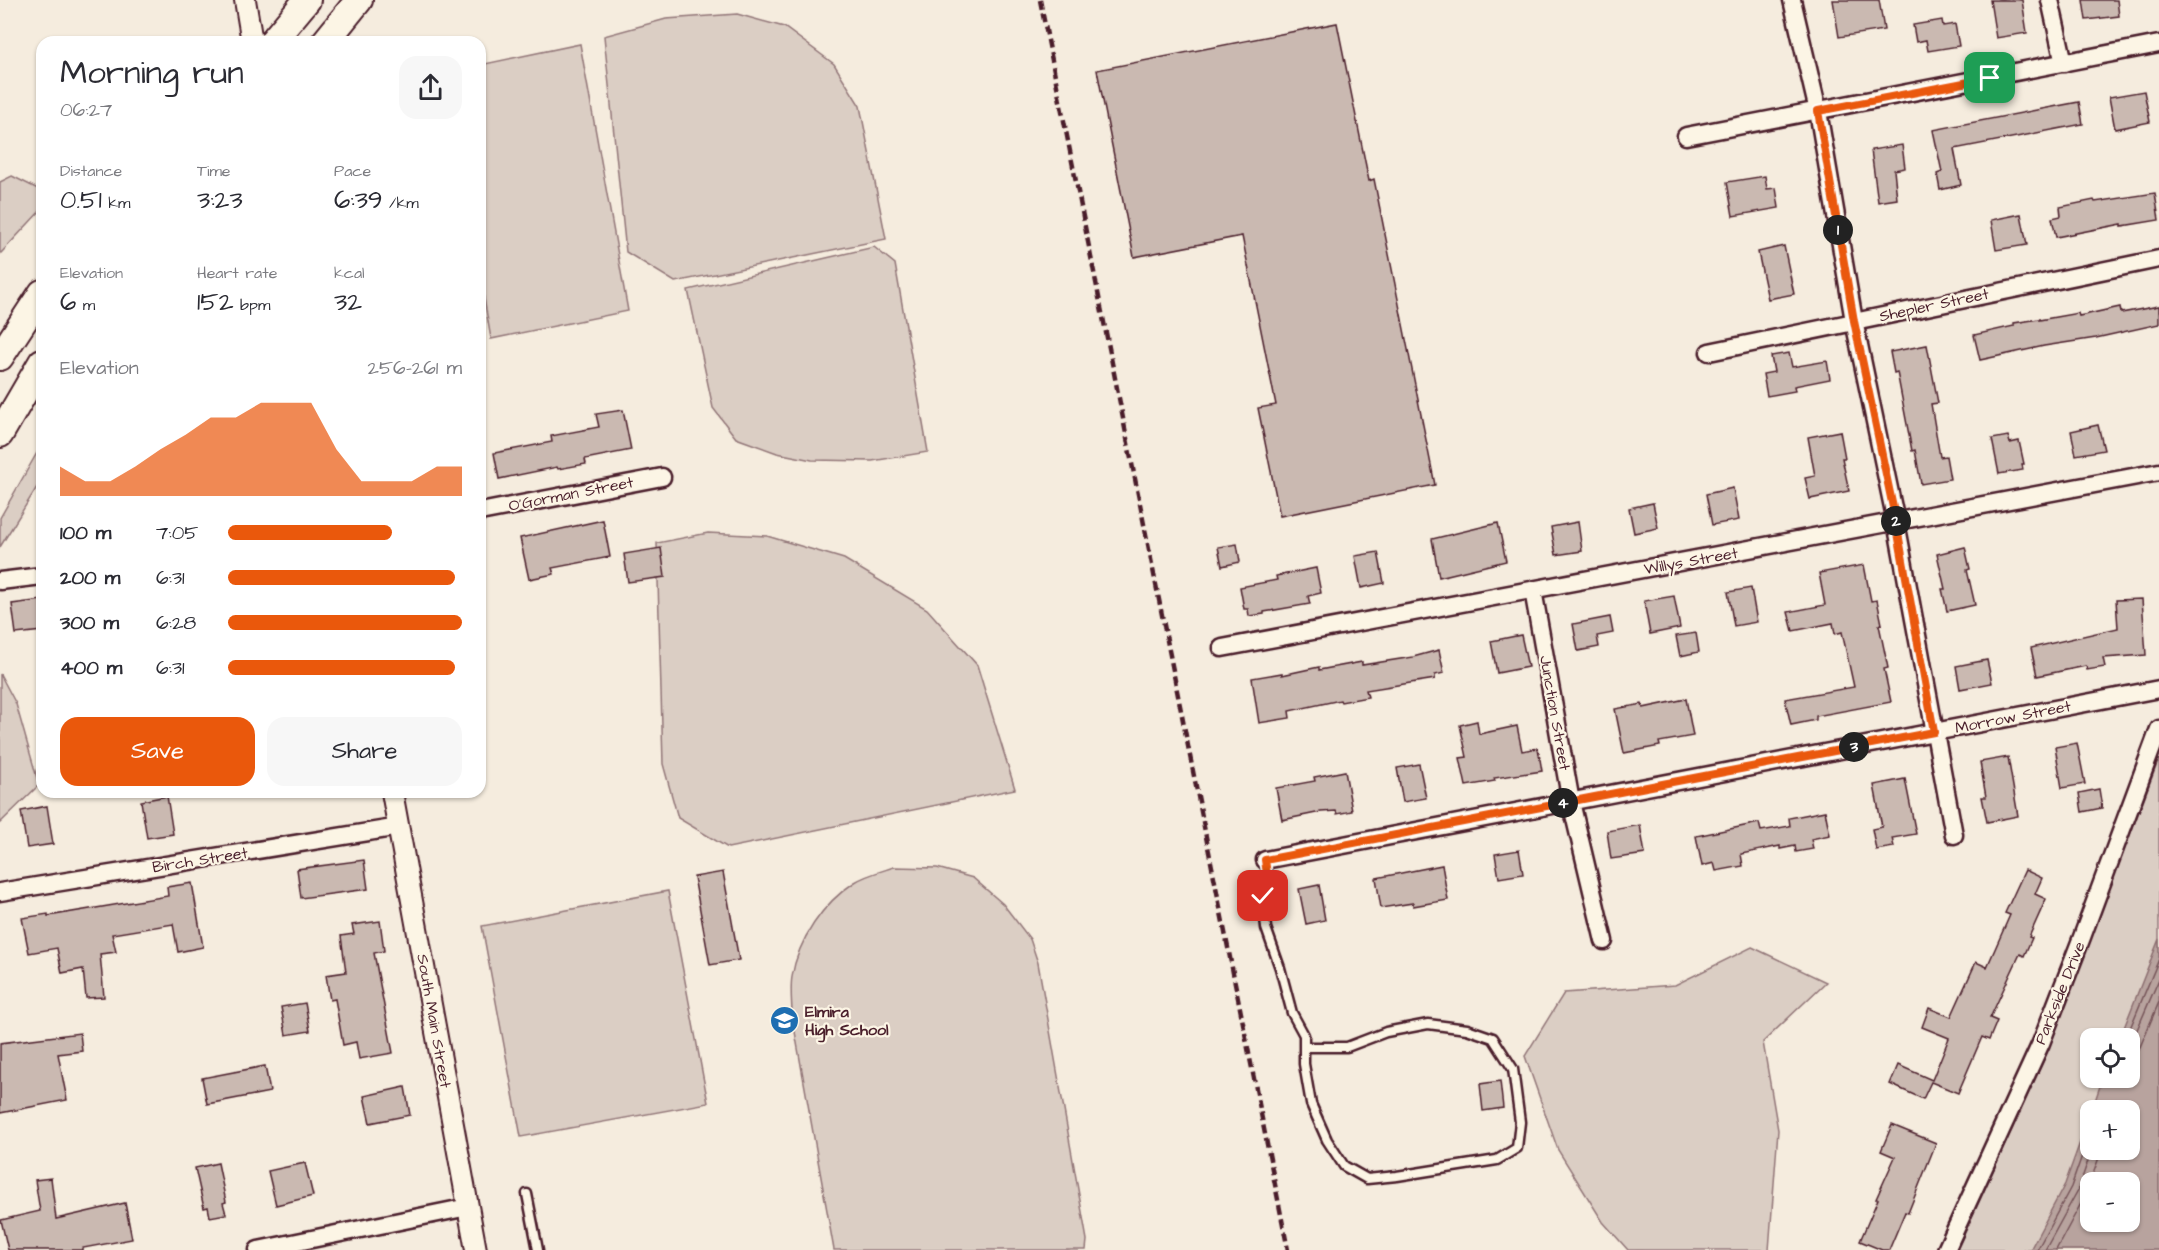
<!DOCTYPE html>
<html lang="en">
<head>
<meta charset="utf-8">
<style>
	:root { --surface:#fff; --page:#f7f7f7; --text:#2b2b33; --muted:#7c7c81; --accent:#ea580c }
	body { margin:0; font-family:"Architects Daughter",sans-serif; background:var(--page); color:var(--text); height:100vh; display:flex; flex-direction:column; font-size:22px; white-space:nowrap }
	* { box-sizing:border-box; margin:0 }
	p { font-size:20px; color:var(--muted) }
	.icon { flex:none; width:33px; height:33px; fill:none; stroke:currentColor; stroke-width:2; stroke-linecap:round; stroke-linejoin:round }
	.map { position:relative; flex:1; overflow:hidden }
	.panel { position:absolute; left:36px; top:36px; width:450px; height:762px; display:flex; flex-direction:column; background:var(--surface); border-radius:18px; box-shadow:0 2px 4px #0004 }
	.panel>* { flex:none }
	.controls { position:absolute; left:2080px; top:1028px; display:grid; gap:12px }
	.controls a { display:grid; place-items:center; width:60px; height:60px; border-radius:12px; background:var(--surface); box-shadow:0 2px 4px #0004; font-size:30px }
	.pin { position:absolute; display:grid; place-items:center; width:51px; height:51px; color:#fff; margin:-26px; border-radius:12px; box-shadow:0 3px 9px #0006 }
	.km { position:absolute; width:30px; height:30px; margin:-15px; border-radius:50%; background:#222; color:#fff; font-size:16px; line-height:30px; text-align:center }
	.round { display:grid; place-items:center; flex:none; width:63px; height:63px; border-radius:18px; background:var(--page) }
	.headline { display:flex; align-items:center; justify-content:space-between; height:102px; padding:0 24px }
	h1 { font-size:33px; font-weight:600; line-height:45px }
	.stats { display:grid; grid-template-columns:repeat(3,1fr); gap:9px; height:102px; padding:6px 24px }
	.stats div { display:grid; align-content:center }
	.stats b { font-size:26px; font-weight:600 }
	.stats small { font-size:16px; font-weight:400 }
	.stats p { font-size:16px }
	.chart { height:168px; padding:12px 24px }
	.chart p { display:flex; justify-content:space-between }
	.chart svg { width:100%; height:108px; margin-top:6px; fill:var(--accent); opacity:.7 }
	.button { display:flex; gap:12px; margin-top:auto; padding:12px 24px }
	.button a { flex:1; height:69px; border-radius:18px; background:var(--accent); color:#fff; font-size:24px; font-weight:600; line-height:69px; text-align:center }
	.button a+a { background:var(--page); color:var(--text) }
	ul { padding:0 24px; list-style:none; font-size:20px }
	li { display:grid; grid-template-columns:96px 72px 1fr; align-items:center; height:45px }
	li i { height:15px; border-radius:8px; background:var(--accent) }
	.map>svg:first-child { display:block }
	.green { fill:#dbcec4; stroke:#927678; stroke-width:1.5; fill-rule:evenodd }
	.water { fill:#b8a39e; stroke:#8c6e70; stroke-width:1.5; fill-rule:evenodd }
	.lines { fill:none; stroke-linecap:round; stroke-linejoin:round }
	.shore { stroke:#765459; stroke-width:1.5 }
	.building { fill:#cab9b1; stroke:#4a1f2b; stroke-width:1.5 }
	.service-casing { stroke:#4a1f2b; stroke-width:13 }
	.minor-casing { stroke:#4a1f2b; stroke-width:21 }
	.tertiary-casing { stroke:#4a1f2b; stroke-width:24 }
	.primary-casing { stroke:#4a1f2b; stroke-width:30 }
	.service { stroke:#fcf5e5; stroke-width:8 }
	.minor { stroke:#fcf5e5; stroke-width:16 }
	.tertiary { stroke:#fcf5e5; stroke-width:20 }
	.primary { stroke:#fcf5e5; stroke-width:26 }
	.rail { stroke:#4a1f2b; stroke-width:4.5; stroke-dasharray:9 4.5; stroke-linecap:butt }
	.route-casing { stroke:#fff; stroke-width:12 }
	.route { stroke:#ea580c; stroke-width:8 }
	.labels { text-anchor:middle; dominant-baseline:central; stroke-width:4.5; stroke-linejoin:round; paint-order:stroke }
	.street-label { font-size:16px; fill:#4a1f2b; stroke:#fcf5e5 }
	.poi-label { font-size:16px; font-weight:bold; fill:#4a1f2b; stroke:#fcf5e5; text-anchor:start }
</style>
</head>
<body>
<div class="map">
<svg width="2159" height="1250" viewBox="0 0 2159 1250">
	<rect width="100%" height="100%" fill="#f5ecde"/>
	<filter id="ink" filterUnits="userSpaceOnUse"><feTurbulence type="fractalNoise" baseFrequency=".0167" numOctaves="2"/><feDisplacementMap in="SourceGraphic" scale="12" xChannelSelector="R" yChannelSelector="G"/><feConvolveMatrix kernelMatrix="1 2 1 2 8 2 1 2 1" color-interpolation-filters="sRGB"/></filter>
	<g filter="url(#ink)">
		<g class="green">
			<polygon points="737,14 784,27 834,64 860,106 886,239 675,282 626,252 604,36 666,19"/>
			<polygon points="580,44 628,311 491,339 480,275 480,65"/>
			<polygon points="12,176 42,191 42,209 0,254 0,182"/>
			<polygon points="874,247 895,264 928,452 872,461 812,460 777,453 736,438 713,408 688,290"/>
			<polygon points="42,444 42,479 0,547 0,518"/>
			<polygon points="708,533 767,536 844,559 927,609 977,665 1015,789 728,848 678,818 663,764 657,543"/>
			<polygon points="0,674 16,704 39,785 0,823"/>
			<path d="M2159,759V1250H1957L2046,1055ZM2091,1038H2130V1077H2091ZM2091,1110H2130V1149H2091ZM2091,1182H2130V1221H2091Z"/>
			<path d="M894,867L937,868L973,878L1003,904L1030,939L1038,963L1087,1240L1086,1250H834L792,1015C792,1003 790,989 792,977C798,940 823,903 855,882C866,875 882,871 894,867Z"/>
			<polygon points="668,891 708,1103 521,1137 482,926"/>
			<polygon points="1752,947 1826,982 1763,1042 1778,1130 1769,1250 1628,1250 1603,1222 1558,1150 1525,1056 1564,993 1675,985"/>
		</g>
		<path class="water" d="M2159,939V1250H2030L2065,1184L2091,1112V1149H2130V1110H2092L2103,1077H2130V1038H2120ZM2091,1182H2130V1221H2091Z"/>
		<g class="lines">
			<g class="shore">
				<polyline points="2126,1038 2159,959"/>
				<polyline points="2130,1046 2159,979"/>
				<polyline points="2130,1058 2140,1047 2159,1002"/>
				<polyline points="2037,1250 2071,1187 2091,1130"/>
				<polyline points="2045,1250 2078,1190 2092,1149"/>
				<polyline points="2056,1250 2086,1194 2102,1149"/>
			</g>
		</g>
		<g class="building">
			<polygon points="1833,0 1879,0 1884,30 1839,37"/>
			<polygon points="1990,0 2022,0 2027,33 1996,38"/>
			<polygon points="2083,0 2117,0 2119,16 2086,20"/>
			<polygon points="1942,20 1943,26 1955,24 1959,46 1928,51 1926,40 1916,42 1913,25"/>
			<polygon points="1337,23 1369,181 1374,179 1435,485 1280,516 1258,408 1276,405 1242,236 1134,257 1097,70"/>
			<polygon points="2144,91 2150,122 2115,129 2109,97"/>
			<polygon points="2079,102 2083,124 1954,149 1961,185 1940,190 1937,174 1942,172 1933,130"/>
			<polygon points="1902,145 1905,168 1894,170 1897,199 1878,202 1871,150"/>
			<polygon points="1765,176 1767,189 1776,188 1779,208 1733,216 1727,182"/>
			<polygon points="2155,193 2159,220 2122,226 2122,224 2056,237 2052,218 2061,216 2060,207 2094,200 2095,202"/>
			<polygon points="2021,214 2027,245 1996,250 1991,220"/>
			<polygon points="1784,246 1794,294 1768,299 1758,252"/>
			<polygon points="2159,306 2159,324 2096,338 2044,346 1980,360 1974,335 2014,326 2014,323 2039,319 2039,320 2078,313 2079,316 2120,307 2121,313"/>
			<polygon points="1927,345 1938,403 1931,404 1940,457 1946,456 1950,479 1921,484 1915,450 1912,451 1897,372 1894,373 1890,352"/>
			<polygon points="1789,353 1792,367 1827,361 1830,379 1794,386 1795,391 1767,396 1763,374 1774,372 1771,356"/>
			<polygon points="623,410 631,450 585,459 586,464 558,469 557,467 499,479 494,453 552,442 551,436 599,427 596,414"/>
			<polygon points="2098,425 2104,450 2076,455 2071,431"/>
			<polygon points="1840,431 1845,458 1842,458 1849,491 1810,499 1805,478 1815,476 1808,437"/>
			<polygon points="2008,436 2010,443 2019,441 2024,464 2022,464 2023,470 1999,474 1992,439"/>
			<polygon points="1733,488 1739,520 1712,525 1706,494"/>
			<polygon points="1653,503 1658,528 1634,533 1629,508"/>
			<polygon points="603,520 610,557 552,568 554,574 529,579 520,538"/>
			<polygon points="1578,522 1582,551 1556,555 1551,527"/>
			<polygon points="1498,523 1506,561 1439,577 1432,539"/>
			<polygon points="1237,544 1240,562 1222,566 1218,547"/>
			<polygon points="1965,547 1970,569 1967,570 1975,605 1947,611 1942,589 1945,589 1937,554"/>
			<polygon points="661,548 665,577 628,582 624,554"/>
			<polygon points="1378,552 1384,583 1361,588 1355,556"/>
			<polygon points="1864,565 1871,601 1877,600 1882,624 1879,625 1888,668 1884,669 1891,702 1816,716 1816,720 1791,725 1785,699 1854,687 1842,632 1835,634 1833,623 1793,631 1788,612 1825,605 1819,573"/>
			<polygon points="1316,568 1321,593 1308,596 1310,604 1264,612 1264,614 1249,616 1248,609 1244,609 1240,587 1277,580 1276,576"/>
			<polygon points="1751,588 1757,622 1734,626 1728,592"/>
			<polygon points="1674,596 1680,628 1650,634 1644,601"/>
			<polygon points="2142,599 2146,655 2103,658 2105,667 2087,670 2086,666 2037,676 2031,648 2118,628 2116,600"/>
			<polygon points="42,600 42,631 16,634 12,604"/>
			<polygon points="1610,617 1613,633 1597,636 1599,647 1578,651 1573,624"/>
			<polygon points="1696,633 1699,652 1680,656 1676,636"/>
			<polygon points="1521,635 1528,667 1497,673 1491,641"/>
			<polygon points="1439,650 1444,673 1435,675 1435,679 1366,690 1368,697 1341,702 1340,700 1289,711 1290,718 1259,723 1252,678 1282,673 1282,675 1319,667 1319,670 1362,662 1362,665 1413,657"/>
			<polygon points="1987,660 1992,683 1960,689 1956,666"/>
			<polygon points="1686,699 1693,736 1659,742 1660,746 1624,753 1615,709 1642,704 1643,708"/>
			<polygon points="1477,721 1479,734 1517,726 1522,751 1538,748 1542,771 1494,778 1495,781 1466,786 1460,758 1467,757 1460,725"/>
			<polygon points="2077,743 2085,784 2062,788 2055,747"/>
			<polygon points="2008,757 2018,816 1987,822 1982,797 1986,797 1980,762"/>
			<polygon points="1419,764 1426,798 1403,802 1397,768"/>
			<polygon points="1345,771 1352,811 1337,814 1336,811 1321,812 1282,820 1276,788 1315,781 1314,777"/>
			<polygon points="1905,779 1916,834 1892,838 1894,847 1876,850 1872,829 1882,827 1874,785"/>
			<polygon points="2099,789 2102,808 2082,812 2079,793"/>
			<polygon points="167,796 173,834 147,838 141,801"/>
			<polygon points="47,806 53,844 27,848 21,811"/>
			<polygon points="1825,811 1830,835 1811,839 1813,849 1796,852 1795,846 1780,849 1780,846 1741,854 1743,866 1716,871 1714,863 1702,866 1696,836 1759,823 1761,831 1790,826 1789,818"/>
			<polygon points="1640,825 1645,854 1611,859 1607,831"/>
			<polygon points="1519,850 1523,874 1499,878 1495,854"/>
			<polygon points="364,860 368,889 301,898 297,869"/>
			<polygon points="1442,865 1448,900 1413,906 1413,903 1381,908 1376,878"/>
			<polygon points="2025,870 2042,878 2035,894 2046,899 2029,937 2032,938 2024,956 2020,954 1990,1018 1997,1021 1989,1040 1982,1037 1958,1093 1931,1082 1923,1099 1890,1084 1898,1065 1932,1080 1949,1038 1922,1027 1929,1008 1951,1017 1976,962 1987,967 2010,915 2005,913"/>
			<polygon points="723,872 739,960 710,965 694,877"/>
			<polygon points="192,883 203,947 178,952 173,924 112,934 116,952 100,954 104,997 86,998 83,969 62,973 57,948 29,953 22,918 48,914 48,916 168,896 167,887"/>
			<polygon points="1319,885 1325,920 1306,924 1299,889"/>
			<polygon points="380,921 384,951 374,953 393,1053 359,1059 356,1042 343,1045 335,999 330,1000 326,975 346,972 341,936 354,934 352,925"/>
			<polygon points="305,1003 310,1031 286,1035 281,1007"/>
			<polygon points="80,1033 82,1051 58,1054 67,1100 0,1113 0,1043"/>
			<polygon points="265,1066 270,1092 207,1104 202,1078"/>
			<polygon points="1500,1081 1503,1108 1483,1111 1480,1084"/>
			<polygon points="405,1087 410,1115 370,1123 364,1096"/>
			<polygon points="1892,1125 1936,1143 1908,1213 1905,1212 1889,1250 1882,1250 1860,1241 1878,1199 1876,1199 1895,1157 1881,1151"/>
			<polygon points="218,1163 226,1202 223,1203 226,1214 210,1217 208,1207 204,1208 195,1168"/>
			<polygon points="305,1163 313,1196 276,1205 268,1171"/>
			<polygon points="51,1178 56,1219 125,1203 132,1239 83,1248 83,1250 8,1250 1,1220 40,1211 35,1180"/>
		</g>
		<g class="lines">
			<defs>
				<g id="service">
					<polyline points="1265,860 1267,874 1263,896 1266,928 1280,968 1292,1013 1304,1035 1304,1064 1311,1104 1327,1140 1344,1166 1367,1179 1397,1176 1497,1160 1517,1148 1520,1122 1513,1069 1493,1038 1467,1029 1428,1024 1386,1032 1347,1047 1304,1047"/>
					<polyline points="527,1194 538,1250"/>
				</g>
				<g id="minor">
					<polyline points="1792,0 1818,111 1854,321 1896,522 1954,835"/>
					<polyline points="2050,0 2064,63"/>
					<polyline points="1686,136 2159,44"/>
					<polyline points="1709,352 2159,259"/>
					<polyline points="480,512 662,477"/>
					<polyline points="0,581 42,576"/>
					<polyline points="1533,590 1571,802 1604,941"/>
					<polyline points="1222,648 2159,472"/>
					<polyline points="1265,860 2159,689"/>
					<polyline points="0,892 399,827"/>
					<polyline points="258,1250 468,1207"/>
					<polyline points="1946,1250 2041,1043 2082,937 2159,729"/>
				</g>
				<g id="tertiary">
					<polyline points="245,0 252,42"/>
					<polyline points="392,792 476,1250"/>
				</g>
				<g id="primary">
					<polyline points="272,42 307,0"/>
					<polyline points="325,42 359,0"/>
					<polyline points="0,357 42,293"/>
					<polyline points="0,434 42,362"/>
				</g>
			</defs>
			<use href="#service" class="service-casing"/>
			<use href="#minor" class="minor-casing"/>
			<use href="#tertiary" class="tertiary-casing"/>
			<use href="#primary" class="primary-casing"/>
			<use href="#service" class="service"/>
			<use href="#minor" class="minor"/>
			<use href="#tertiary" class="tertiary"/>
			<use href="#primary" class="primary"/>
			<polyline class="rail" points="1040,0 1288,1250"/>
		</g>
	</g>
	<g class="lines" filter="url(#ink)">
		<defs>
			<polyline id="route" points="1263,896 1267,874 1265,860 1934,732 1896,522 1854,321 1818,111 1990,78"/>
		</defs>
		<use href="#route" class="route-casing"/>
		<use href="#route" class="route"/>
	</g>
	<defs>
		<symbol id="school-disc" viewBox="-11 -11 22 22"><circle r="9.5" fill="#1f6fb2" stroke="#fcf5e5"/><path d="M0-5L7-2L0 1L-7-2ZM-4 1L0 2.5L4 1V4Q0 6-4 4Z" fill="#fff"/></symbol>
	</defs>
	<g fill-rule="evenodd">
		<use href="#school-disc" x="768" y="1004" width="33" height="33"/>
	</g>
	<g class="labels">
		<g class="street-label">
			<text transform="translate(1934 305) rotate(-12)">Shepler Street</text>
			<text transform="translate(571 494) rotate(-11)">O'Gorman Street</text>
			<text transform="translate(1691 561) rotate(-10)">Willys Street</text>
			<text transform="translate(1555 713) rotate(80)">Junction Street</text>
			<text transform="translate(2013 717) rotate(-11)">Morrow Street</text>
			<text transform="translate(200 860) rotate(-9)">Birch Street</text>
			<text transform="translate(2060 993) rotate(-68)">Parkside Drive</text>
			<text transform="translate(434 1021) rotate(80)">South Main Street</text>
		</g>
		<g class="poi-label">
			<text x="805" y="1012">Elmira<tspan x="805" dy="18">High School</tspan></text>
		</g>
	</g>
</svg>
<div class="controls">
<a><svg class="icon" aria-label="locate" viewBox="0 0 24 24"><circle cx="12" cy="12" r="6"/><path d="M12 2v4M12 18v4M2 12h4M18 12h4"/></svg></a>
<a>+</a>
<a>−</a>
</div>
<div class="pin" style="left:1990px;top:78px;background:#1e9e55"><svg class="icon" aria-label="arrive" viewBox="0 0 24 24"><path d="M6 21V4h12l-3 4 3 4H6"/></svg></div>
<div class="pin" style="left:1263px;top:896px;background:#d93025"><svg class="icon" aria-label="check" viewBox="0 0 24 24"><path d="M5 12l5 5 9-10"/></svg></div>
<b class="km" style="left:1838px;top:230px">1</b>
<b class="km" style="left:1896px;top:521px">2</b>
<b class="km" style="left:1854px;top:747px">3</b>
<b class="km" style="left:1563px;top:803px">4</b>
<section class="panel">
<div class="headline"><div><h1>Morning run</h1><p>06:27</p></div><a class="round"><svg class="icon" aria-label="share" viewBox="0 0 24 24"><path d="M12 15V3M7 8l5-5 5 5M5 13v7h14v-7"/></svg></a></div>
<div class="stats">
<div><p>Distance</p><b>0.51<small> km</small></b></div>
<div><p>Time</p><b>3:23</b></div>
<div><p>Pace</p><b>6:39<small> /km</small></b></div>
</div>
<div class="stats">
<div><p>Elevation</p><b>6<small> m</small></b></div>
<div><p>Heart rate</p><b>152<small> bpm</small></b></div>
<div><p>kcal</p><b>32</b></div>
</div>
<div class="chart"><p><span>Elevation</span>256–261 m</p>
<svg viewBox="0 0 160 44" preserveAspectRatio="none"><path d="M0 44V32L10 38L20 38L30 32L40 25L50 19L60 12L70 12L80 6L90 6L100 6L110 25L120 38L130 38L140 38L150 32L160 32V44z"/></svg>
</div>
<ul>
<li><b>100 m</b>7:05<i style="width:70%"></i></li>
<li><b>200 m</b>6:31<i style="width:97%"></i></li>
<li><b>300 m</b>6:28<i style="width:100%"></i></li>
<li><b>400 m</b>6:31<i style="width:97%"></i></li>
</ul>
<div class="button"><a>Save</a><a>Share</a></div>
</section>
</div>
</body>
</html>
